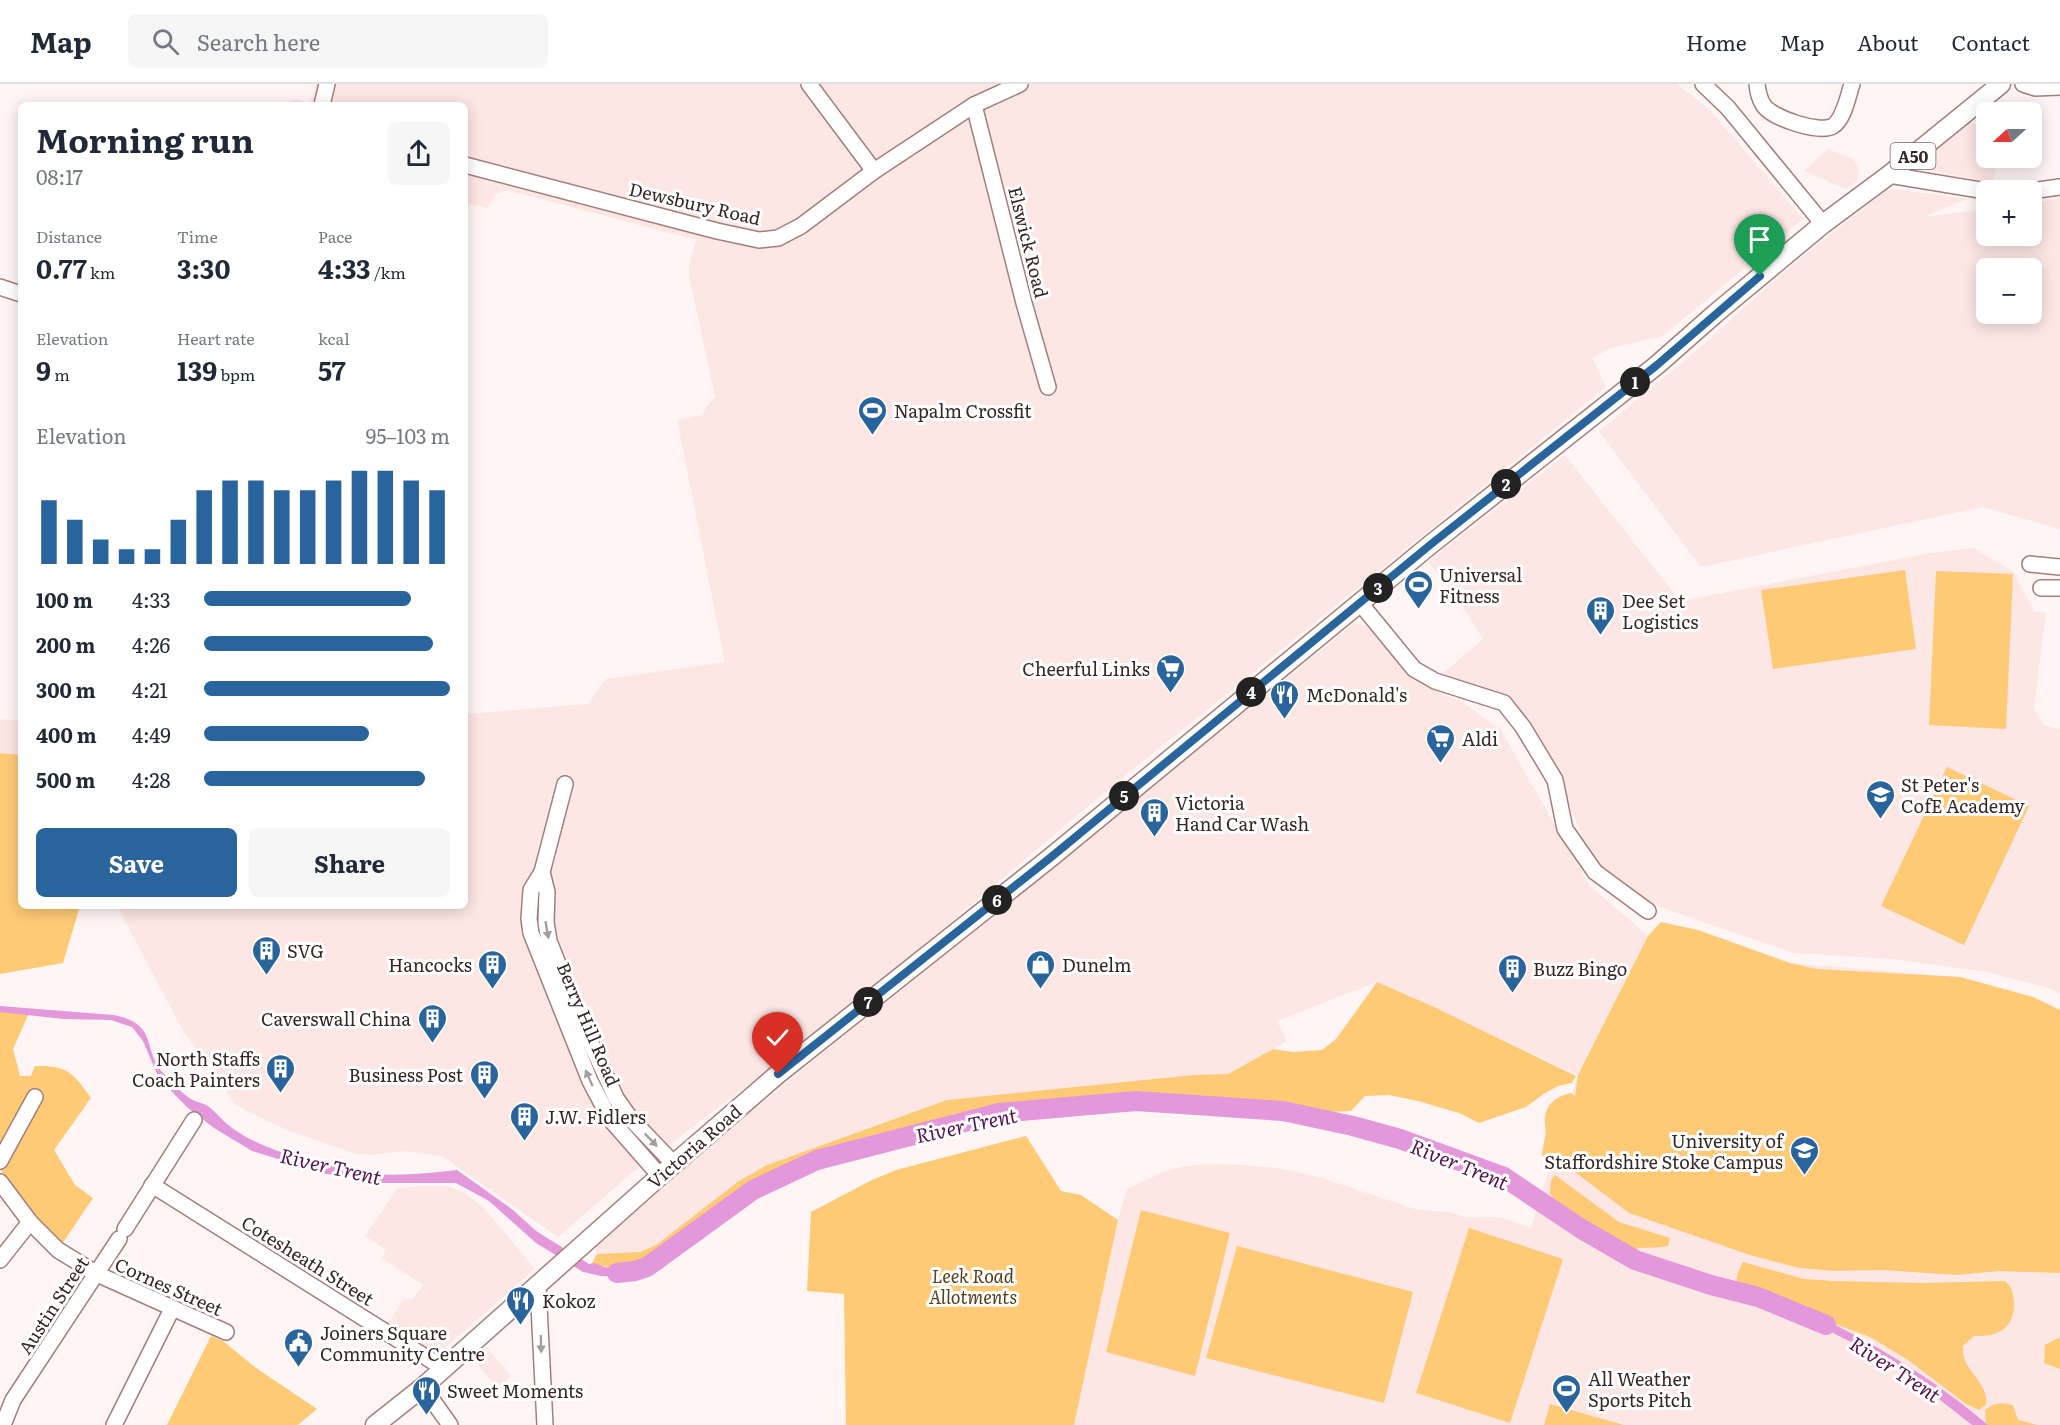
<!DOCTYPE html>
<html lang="en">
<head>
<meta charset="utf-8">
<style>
	:root { --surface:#fff; --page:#f6f6f7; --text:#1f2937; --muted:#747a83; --line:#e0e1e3; --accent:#2a649c }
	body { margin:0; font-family:Literata,serif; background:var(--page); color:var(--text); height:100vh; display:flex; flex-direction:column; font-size:22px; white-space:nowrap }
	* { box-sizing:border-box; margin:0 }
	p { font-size:20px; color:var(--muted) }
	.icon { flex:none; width:33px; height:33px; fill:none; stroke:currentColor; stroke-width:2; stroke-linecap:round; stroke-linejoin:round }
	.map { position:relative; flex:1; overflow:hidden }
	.drawer { position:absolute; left:18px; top:18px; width:450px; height:807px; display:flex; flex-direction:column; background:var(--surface); border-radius:9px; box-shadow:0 3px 15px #0003 }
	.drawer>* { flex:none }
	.needle { width:39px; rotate:249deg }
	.fabs { position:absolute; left:1976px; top:18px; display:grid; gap:12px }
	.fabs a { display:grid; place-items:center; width:66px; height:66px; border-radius:9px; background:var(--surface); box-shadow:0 3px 15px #0003; font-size:30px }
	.pin { position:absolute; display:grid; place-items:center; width:51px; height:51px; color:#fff; margin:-62px -26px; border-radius:50% 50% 50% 0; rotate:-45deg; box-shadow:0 0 6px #0007 }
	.pin .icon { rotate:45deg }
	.km { position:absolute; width:30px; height:30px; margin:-15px; border-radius:50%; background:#222; color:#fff; font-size:16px; line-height:30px; text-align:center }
	.round { display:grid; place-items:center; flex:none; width:63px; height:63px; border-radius:9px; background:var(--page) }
	.summary { display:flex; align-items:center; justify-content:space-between; height:102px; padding:0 18px }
	h1 { font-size:33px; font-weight:700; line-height:45px }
	.stats { display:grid; grid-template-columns:repeat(3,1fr); gap:9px; height:102px; padding:6px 18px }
	.stats div { display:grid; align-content:center }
	.stats b { font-size:26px; font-weight:700 }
	.stats small { font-size:16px; font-weight:400 }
	.stats p { font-size:16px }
	.chart { height:168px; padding:12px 18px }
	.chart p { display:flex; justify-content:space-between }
	.chart svg { width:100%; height:108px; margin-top:6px; stroke:var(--accent); stroke-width:6 }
	.action { display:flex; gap:12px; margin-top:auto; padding:12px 18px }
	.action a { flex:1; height:69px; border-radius:9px; background:var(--accent); color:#fff; font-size:24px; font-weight:700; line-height:69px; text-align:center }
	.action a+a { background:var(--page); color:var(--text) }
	ul { padding:0 18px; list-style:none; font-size:20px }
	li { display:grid; grid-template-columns:96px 72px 1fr; align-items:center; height:45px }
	li i { height:15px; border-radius:8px; background:var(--accent) }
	header { display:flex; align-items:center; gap:36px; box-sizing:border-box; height:84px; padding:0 30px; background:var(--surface); border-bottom:2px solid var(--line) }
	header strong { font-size:28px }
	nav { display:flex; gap:33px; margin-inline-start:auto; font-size:21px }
	.search { width:420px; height:54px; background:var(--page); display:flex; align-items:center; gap:15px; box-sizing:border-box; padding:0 21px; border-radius:9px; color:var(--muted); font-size:22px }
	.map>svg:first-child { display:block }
	.built { fill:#fde7e5; fill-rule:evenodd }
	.green { fill:#feca76 }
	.water { fill:#e298da }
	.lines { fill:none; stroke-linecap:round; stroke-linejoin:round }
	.river { stroke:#e298da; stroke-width:20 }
	.minor-casing { stroke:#a57e7a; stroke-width:18 }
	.major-casing { stroke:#a57e7a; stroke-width:21 }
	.minor { stroke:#fff; stroke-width:15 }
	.major { stroke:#fff; stroke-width:18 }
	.oneway { fill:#a59e9d }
	.route-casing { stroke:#fff; stroke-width:12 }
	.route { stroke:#2a649c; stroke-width:8 }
	.labels { text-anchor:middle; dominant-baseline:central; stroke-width:6; stroke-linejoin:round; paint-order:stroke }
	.shield { fill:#fff; stroke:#736866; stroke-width:1.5 }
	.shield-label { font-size:16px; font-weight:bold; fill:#372725 }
	.street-label { font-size:18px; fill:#372725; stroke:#fff }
	.poi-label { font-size:18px; fill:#372725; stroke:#fff; text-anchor:start }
	.park-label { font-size:18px; font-style:italic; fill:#553f1a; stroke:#fff }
	.water-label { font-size:20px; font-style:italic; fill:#551351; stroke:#fff }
</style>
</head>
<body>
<header>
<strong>Map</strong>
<div class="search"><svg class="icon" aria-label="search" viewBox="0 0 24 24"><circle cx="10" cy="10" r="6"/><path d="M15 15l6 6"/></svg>Search here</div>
<nav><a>Home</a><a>Map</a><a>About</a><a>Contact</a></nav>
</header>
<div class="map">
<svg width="2060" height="1341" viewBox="0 0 2060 1341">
	<rect width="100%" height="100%" fill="#fef5f4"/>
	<g class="built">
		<polygon points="316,0 1677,0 1711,27 1803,135 1663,252 1611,264 1592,274 1606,303 1104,709 825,943 633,1088 558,1153 442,1072 402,1067 372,1071 356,1070 290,1047 263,1035 235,1020 182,945 117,822 465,822 465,630 588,620 606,595 725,578 677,336 702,331 707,322 715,313 689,192 689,182 696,156 507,106 495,111 488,124 466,119 469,100 465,96 465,21 291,21 293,15 310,19"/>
		<polygon points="1970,39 1986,43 1986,74 1998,74 1993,99 1916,83"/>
		<polygon points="1828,65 1853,75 1857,81 1859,89 1857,97 1846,105 1804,87"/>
		<path d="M1894,105L1967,115L1923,133L1986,125V152H2031V120L2060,114V445L1983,423L1701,483L1599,347L1691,271L1790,183L1885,107ZM1986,184H2031V230H1986Z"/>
		<polygon points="1565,371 1680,517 1931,469 1973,464 2014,488 2034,527 2046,529 2034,624 2044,641 2060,645 2060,910 2049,904 1987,888 1892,875 1794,869 1637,815 1599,785 1583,755 1555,683 1529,638 1508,614 1473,604 1441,591 1483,555 1458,515 1428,478"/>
		<polygon points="1355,539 1368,543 1422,601 1462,618 1501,646 1589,801 1648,852 1591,967 1661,838 1724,855 1790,879 1960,893 2060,926 2060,1341 1074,1341 1118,1136 1127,1105 1166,1087 1186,1082 1207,1080 1243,1081 1279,1084 1322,1094 1418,1126 1450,1128 1464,1133 1490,1133 1506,1135 1531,1144 1578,991 1377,898 1277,937 1287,957 1228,990 947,1016 767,1081 701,1126 656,1161 640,1168 597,1170 595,1164 733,1042"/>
		<polygon points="0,635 21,637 21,671 0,669"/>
		<polygon points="419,1102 448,1102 465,1109 483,1123 535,1185 438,1270 389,1239 403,1215 412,1216 423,1201 382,1174 386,1166 365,1152 397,1105"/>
		<polygon points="487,1264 511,1292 497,1304 474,1276"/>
	</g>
	<g class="green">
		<polygon points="1905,486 1916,565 1773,585 1761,506"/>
		<polygon points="1936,487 2013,490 2006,645 1929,641"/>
		<polygon points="0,669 21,671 21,822 80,822 63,879 0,890"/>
		<polygon points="1947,683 2029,722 1964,861 1881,822"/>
		<path d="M1661,838L1698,846L1790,879L1816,885L1960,893L2033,913L2060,926V1189L1999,1187L1957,1191L1883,1186L1836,1187L1799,1184L1753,1172L1629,1129L1559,1076L1553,1079L1542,1072C1542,1065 1544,1061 1545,1053C1547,1047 1544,1040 1545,1034C1546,1019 1558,1012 1571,1009L1575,1012L1578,991L1648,852Z"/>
		<polygon points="1377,898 1434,923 1576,992 1572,999 1558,1002 1545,1009 1526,1023 1479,1039 1459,1029 1418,1017 1389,1011 1365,1012 1351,1027 1328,1028 1245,1017 1131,1012 1062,1016 993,1024 945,1034 821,1071 796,1081 748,1104 680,1155 635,1182 619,1184 591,1181 597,1170 640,1168 656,1161 739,1097 767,1081 947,1016 1194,991 1228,990 1273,965 1293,968 1322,966 1336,955"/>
		<path d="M0,925L30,927L13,965L20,992H31L35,982C68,981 73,989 91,1014L54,1066L75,1101L93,1114L62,1160L38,1137L0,1085Z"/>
		<polygon points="1026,1052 1061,1107 1081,1111 1118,1136 1074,1341 846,1341 844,1210 807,1207 811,1128 872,1096 896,1086"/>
		<path d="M1555,1091L1619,1138L1670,1154L1668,1162C1655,1165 1645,1162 1632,1166C1601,1154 1571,1136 1550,1110L1551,1096Z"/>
		<polygon points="1141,1126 1230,1149 1195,1292 1106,1268"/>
		<polygon points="1469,1144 1563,1175 1510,1339 1416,1309"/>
		<polygon points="1237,1162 1413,1208 1384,1319 1206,1274"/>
		<path d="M1743,1178L1804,1195L1834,1197L1923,1199L2005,1197C2012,1203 2013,1208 2014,1218C2015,1244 1998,1253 1974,1252L1963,1262C1960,1286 1990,1298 1986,1321L1979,1326L1966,1320L1908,1276L1870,1253L1775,1218L1736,1198L1738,1188Z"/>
		<polygon points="211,1252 223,1257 256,1284 317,1325 298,1341 167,1341"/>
		<polygon points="2060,1253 2060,1285 2044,1279 2045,1261"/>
		<polygon points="2002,1319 2013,1321 2018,1336 2038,1341 1986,1341 1985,1326 1992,1321"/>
		<polygon points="1550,1320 1624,1341 1544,1341"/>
	</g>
	<g class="water">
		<path d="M0,922L114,931C160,941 141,965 164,990C172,998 181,1009 191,1015C196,1018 203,1019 208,1022C217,1029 224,1039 235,1046C266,1067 303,1075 339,1082C350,1085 363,1089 374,1090C402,1092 430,1089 457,1086L513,1126L536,1147L589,1180L595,1179L604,1183L619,1184L635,1182L649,1187L627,1193L601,1192L583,1188L536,1159L489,1117L456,1099H372L345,1092L326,1090L252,1067L214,1044L188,1024L175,1011L158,992L143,957L132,943L111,936L63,935L0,928Z"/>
		<path d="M1804,1226C1871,1257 1932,1293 1988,1341H1972L1907,1290L1869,1267L1801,1233Z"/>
	</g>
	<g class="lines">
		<polyline class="river" points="617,1189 635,1187 647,1183 753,1106 817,1076 999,1029 1136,1017 1283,1027 1353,1042 1400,1055 1504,1093 1580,1144 1635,1176 1711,1201 1758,1213 1826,1241"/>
		<defs>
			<g id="minor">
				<polyline points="809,0 874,87"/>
				<polyline points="1703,0 1728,24 1823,140"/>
				<path d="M1757,0C1758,8 1759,15 1764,22C1773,34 1819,50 1833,42C1844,35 1848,12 1852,0"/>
				<polyline points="2023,0 2035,4 2060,3"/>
				<polyline points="322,21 327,0"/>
				<polyline points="974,21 1024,219 1048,303"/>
				<polyline points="465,81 717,147 759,156 778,154 801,142 874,87 974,21 1020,0"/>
				<polyline points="1889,91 1986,107"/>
				<polyline points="2031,107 2060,103"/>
				<polyline points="0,203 21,210"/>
				<polyline points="2030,480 2060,483"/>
				<polyline points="2041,504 2060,504"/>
				<polyline points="1360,519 1414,585 1435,597 1504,619 1523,643 1555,696 1565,745 1595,788 1648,827"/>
				<polyline points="565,700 542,788 531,806 529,835 531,849 590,997 610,1035 660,1092"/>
				<polyline points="542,788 547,808 546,838 549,857 582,940 616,1014 630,1034 674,1080"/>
				<polyline points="0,1077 35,1013"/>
				<polyline points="0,1098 30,1138 58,1166 97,1190 226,1248"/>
				<polyline points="152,1101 443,1284"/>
				<polyline points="125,1145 194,1036"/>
				<polyline points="0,1176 30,1138"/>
				<polyline points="538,1202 545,1341"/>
				<polyline points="423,1303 450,1341"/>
				<polyline points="3,1341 13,1316 119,1155"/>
				<polyline points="114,1341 172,1225"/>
			</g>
			<polyline id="major" points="375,1341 423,1303 660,1092 778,990 1050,774 1430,461 1657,281 1716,229 1823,140 1889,91 2001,0"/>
		</defs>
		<use href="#minor" class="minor-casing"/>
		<use href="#major" class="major-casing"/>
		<use href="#minor" class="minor"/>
		<use href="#major" class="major"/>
	</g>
	<defs><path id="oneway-solid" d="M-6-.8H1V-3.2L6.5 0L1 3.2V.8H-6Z" transform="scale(1.5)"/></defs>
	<g class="oneway">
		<use href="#oneway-solid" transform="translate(547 846) rotate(80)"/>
		<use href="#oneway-solid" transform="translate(589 994) rotate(-114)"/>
		<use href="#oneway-solid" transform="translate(651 1056) rotate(46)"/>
		<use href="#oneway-solid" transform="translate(541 1260) rotate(89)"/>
	</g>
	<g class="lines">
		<defs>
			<polyline id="route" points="778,990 1050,774 1430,461 1657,281 1760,192"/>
		</defs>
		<use href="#route" class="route-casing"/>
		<use href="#route" class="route"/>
	</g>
	<defs>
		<symbol id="stadium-pin" viewBox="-11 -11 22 30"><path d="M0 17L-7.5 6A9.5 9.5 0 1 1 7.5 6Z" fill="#2a649c" stroke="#fff"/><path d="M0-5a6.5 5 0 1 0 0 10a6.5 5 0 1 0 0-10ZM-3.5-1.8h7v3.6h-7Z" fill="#fff"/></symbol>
		<symbol id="building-pin" viewBox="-11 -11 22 30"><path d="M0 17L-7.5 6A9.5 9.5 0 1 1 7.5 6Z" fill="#2a649c" stroke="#fff"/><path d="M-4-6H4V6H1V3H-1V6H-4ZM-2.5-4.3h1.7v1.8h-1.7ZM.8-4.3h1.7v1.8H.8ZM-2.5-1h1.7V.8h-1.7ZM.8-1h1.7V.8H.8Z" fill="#fff"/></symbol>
		<symbol id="supermarket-pin" viewBox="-11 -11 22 30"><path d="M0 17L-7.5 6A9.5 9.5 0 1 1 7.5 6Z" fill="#2a649c" stroke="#fff"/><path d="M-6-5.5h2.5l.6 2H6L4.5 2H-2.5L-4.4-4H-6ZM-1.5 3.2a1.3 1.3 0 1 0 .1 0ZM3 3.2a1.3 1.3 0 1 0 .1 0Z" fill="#fff"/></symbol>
		<symbol id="restaurant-pin" viewBox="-11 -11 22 30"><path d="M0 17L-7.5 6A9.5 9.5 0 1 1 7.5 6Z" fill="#2a649c" stroke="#fff"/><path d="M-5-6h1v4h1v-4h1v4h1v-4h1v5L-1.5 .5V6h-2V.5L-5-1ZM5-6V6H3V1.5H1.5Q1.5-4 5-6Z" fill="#fff"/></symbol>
		<symbol id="school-pin" viewBox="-11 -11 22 30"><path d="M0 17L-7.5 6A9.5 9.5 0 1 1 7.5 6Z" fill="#2a649c" stroke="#fff"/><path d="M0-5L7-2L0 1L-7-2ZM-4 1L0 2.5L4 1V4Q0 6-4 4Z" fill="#fff"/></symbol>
		<symbol id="shop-pin" viewBox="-11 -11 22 30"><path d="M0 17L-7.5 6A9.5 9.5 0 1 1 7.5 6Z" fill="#2a649c" stroke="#fff"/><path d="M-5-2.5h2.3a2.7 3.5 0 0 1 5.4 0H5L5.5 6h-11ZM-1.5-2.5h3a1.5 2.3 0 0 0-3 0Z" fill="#fff"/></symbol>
		<symbol id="university-pin" viewBox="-11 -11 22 30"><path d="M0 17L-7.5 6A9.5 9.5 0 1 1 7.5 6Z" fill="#2a649c" stroke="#fff"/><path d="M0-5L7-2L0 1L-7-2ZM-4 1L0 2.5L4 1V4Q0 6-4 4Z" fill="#fff"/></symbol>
		<symbol id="civic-pin" viewBox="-11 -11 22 30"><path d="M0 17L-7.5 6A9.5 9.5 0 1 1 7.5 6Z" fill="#2a649c" stroke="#fff"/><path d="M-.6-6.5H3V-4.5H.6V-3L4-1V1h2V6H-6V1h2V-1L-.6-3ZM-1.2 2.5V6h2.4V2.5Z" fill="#fff"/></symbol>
	</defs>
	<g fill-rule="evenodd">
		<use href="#stadium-pin" x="856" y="310" width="33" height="45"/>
		<use href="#stadium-pin" x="1402" y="484" width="33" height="45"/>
		<use href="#building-pin" x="1584" y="510" width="33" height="45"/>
		<use href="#supermarket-pin" x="1154" y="568" width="33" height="45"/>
		<use href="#restaurant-pin" x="1268" y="594" width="33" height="45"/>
		<use href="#supermarket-pin" x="1424" y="638" width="33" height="45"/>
		<use href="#school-pin" x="1864" y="694" width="33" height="45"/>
		<use href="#building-pin" x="1138" y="712" width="33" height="45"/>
		<use href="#building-pin" x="250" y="850" width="33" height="45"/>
		<use href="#building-pin" x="476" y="864" width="33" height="45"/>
		<use href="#shop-pin" x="1024" y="864" width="33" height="45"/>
		<use href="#building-pin" x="1496" y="868" width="33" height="45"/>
		<use href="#building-pin" x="416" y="918" width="33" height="45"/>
		<use href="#building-pin" x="264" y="968" width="33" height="45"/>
		<use href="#building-pin" x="468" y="974" width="33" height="45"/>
		<use href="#building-pin" x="508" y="1016" width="33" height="45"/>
		<use href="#university-pin" x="1788" y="1050" width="33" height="45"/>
		<use href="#restaurant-pin" x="504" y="1200" width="33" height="45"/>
		<use href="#civic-pin" x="282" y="1242" width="33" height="45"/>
		<use href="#stadium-pin" x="1550" y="1288" width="33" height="45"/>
		<use href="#restaurant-pin" x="410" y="1290" width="33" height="45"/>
	</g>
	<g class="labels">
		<rect class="shield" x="1890.5" y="59" width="45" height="26" rx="4.5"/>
		<g class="shield-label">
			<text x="1913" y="72">A50</text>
		</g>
		<g class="street-label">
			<text transform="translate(695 119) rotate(13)">Dewsbury Road</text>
			<text transform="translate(1029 158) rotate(76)">Elswick Road</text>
			<text transform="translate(589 940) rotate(67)">Berry Hill Road</text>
			<text transform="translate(694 1062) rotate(-41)">Victoria Road</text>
			<text transform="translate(308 1176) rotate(32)">Cotesheath Street</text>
			<text transform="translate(169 1202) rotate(24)">Cornes Street</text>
			<text transform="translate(53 1221) rotate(-57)">Austin Street</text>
		</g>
		<g class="poi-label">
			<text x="894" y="326">Napalm Crossfit</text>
			<text x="1439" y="490">Universal<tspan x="1439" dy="21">Fitness</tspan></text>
			<text x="1622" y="516">Dee Set<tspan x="1622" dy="21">Logistics</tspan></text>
			<text x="1150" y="584" text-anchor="end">Cheerful Links</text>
			<text x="1306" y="610">McDonald's</text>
			<text x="1462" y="654">Aldi</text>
			<text x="1901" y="700">St Peter's<tspan x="1901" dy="21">CofE Academy</tspan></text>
			<text x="1175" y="718">Victoria<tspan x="1175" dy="21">Hand Car Wash</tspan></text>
			<text x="287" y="866">SVG</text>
			<text x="472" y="880" text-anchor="end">Hancocks</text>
			<text x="1062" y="880">Dunelm</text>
			<text x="1533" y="884">Buzz Bingo</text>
			<text x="411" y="934" text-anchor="end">Caverswall China</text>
			<text x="260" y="974" text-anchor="end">North Staffs<tspan x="260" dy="21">Coach Painters</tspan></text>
			<text x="463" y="990" text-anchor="end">Business Post</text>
			<text x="545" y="1032">J.W. Fidlers</text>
			<text x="1783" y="1056" text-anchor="end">University of<tspan x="1783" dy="21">Staffordshire Stoke Campus</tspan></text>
			<text x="542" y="1216">Kokoz</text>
			<text x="320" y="1248">Joiners Square<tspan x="320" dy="21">Community Centre</tspan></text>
			<text x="1588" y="1294">All Weather<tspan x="1588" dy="21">Sports Pitch</tspan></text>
			<text x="447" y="1306">Sweet Moments</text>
		</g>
		<g class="park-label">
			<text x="973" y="1191">Leek Road<tspan x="973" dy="21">Allotments</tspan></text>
		</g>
		<g class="water-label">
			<text transform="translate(966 1040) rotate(-12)">River Trent</text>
			<text transform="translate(1460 1079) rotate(22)">River Trent</text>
			<text transform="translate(331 1081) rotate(13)">River Trent</text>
			<text transform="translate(1896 1284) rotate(33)">River Trent</text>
		</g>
	</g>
</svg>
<div class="fabs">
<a><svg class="needle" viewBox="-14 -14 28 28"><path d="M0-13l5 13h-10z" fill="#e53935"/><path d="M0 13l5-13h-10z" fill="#747a83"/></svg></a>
<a>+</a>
<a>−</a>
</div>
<div class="pin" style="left:1760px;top:192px;background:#1e9e55"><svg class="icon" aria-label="arrive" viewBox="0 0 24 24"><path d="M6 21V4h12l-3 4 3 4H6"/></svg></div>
<div class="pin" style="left:778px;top:990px;background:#d93025"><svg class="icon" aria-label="check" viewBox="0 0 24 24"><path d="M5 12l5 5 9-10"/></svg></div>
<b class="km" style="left:1635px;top:298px">1</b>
<b class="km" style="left:1506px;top:400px">2</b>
<b class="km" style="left:1378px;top:504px">3</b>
<b class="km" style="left:1251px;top:608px">4</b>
<b class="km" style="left:1124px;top:712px">5</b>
<b class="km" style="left:997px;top:816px">6</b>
<b class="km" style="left:868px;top:918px">7</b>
<section class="drawer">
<div class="summary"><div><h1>Morning run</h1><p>08:17</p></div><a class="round"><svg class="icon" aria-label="share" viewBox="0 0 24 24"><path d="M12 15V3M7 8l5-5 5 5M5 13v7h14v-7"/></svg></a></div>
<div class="stats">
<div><p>Distance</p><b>0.77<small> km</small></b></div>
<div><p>Time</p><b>3:30</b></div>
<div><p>Pace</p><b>4:33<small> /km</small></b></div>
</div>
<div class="stats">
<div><p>Elevation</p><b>9<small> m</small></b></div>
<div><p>Heart rate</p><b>139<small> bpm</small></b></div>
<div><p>kcal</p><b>57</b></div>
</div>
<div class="chart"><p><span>Elevation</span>95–103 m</p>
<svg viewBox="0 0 160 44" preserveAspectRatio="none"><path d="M5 44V18M15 44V26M25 44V34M35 44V38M45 44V38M55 44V26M65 44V14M75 44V10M85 44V10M95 44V14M105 44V14M115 44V10M125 44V6M135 44V6M145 44V10M155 44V14"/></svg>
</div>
<ul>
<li><b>100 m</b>4:33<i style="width:84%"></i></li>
<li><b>200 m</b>4:26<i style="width:93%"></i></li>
<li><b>300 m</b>4:21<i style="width:100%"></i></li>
<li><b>400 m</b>4:49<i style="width:67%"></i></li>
<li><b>500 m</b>4:28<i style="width:90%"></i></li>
</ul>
<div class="action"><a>Save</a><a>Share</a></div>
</section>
</div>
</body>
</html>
